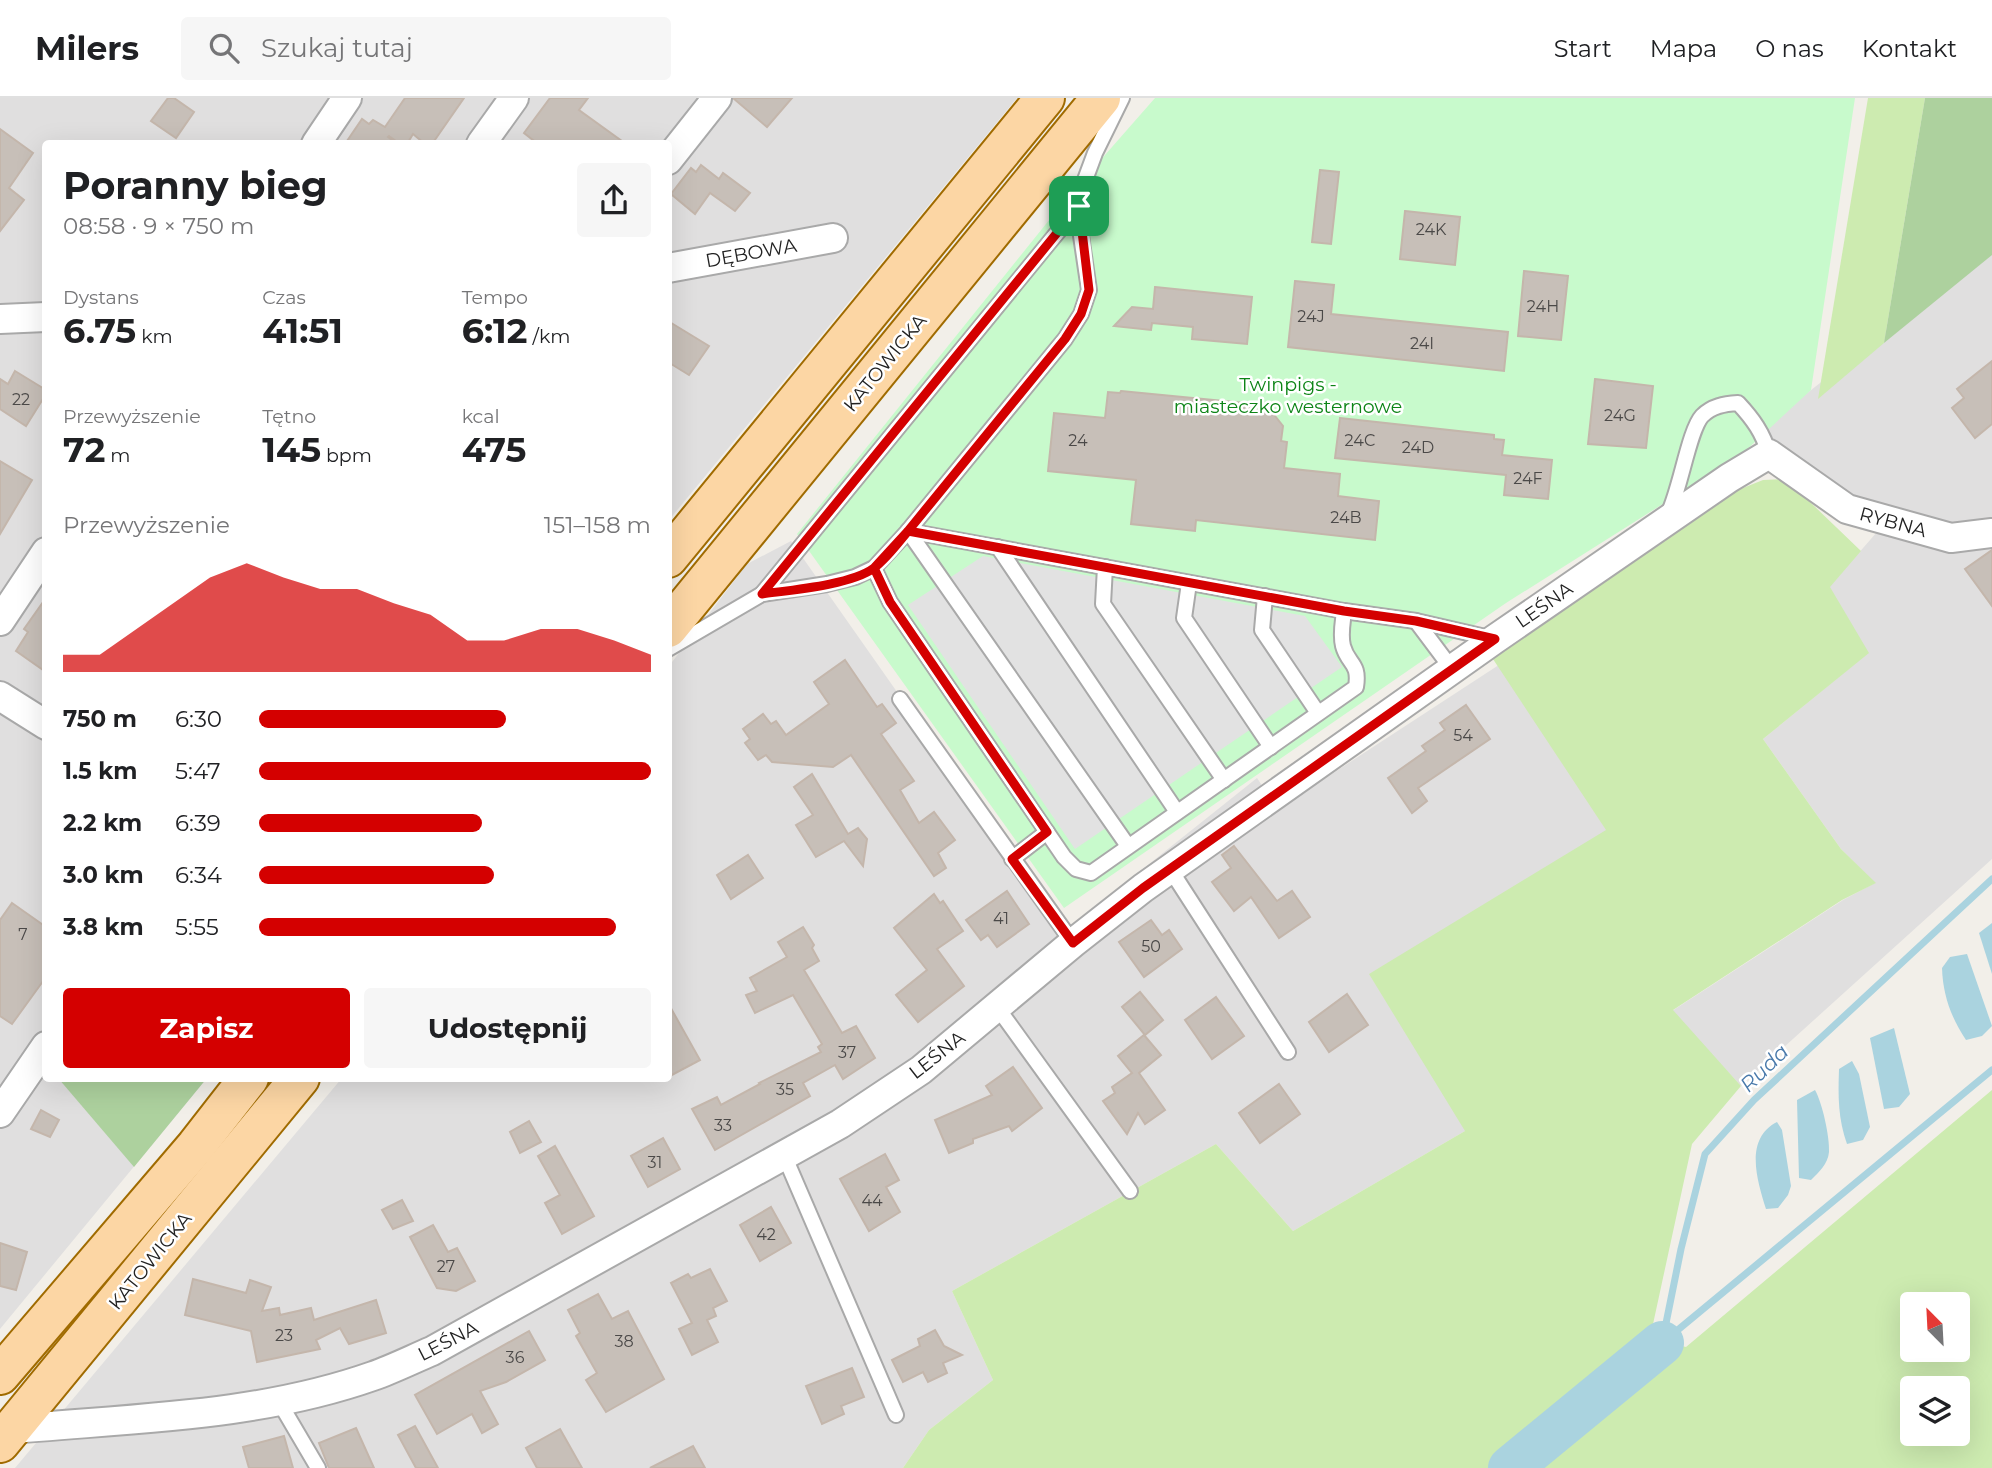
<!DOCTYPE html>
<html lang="pl">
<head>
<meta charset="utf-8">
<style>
	:root { --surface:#fff; --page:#f6f6f6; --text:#202124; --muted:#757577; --line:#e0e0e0; --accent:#d40000 }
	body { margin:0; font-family:Montserrat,sans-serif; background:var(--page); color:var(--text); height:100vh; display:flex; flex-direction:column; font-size:26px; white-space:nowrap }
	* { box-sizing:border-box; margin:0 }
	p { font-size:23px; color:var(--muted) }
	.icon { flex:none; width:38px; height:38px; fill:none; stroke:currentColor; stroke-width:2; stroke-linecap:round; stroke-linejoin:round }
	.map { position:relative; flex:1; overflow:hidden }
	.side { position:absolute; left:42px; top:42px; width:630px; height:942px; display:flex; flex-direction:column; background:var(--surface); border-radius:7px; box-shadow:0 7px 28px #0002 }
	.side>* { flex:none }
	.needle { width:46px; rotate:336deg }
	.fabs { position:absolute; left:1900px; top:1194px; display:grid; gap:14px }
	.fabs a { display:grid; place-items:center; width:70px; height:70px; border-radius:7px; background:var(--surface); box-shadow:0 7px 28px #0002; font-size:35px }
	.pin { position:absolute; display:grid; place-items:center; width:60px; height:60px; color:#fff; margin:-30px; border-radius:14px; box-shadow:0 4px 10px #0006 }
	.round { display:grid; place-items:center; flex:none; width:74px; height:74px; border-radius:7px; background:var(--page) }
	.overview { display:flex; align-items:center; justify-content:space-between; height:119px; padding:0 21px }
	h1 { font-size:38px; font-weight:700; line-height:52px }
	.metrics { display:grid; grid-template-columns:repeat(3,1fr); gap:10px; height:119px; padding:7px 21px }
	.metrics div { display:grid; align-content:center }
	.metrics b { font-size:35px; font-weight:700 }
	.metrics small { font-size:19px; font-weight:400 }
	.metrics p { font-size:19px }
	.chart { height:196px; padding:14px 21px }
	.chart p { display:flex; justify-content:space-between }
	.chart svg { width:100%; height:126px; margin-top:7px; fill:var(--accent); opacity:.7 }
	.primary-button { display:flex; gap:14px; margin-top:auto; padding:14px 21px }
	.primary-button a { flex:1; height:80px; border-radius:7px; background:var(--accent); color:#fff; font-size:28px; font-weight:700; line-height:80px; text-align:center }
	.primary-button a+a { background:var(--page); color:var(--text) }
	ul { padding:0 21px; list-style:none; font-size:23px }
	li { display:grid; grid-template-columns:112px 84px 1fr; align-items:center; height:52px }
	li i { height:18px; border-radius:9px; background:var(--accent) }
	header { display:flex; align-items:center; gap:42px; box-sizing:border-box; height:98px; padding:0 35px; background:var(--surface); border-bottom:2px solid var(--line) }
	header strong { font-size:33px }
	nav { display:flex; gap:38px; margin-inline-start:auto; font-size:24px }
	.search { width:490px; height:63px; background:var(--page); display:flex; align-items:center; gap:18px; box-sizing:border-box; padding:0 24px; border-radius:7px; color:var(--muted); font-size:26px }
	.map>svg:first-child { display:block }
	.residential { fill:#e0dfdf }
	.grass { fill:#cdebb0; fill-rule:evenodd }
	.forest { fill:#add19e }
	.park { fill:#c8facc }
	.parking { fill:#e2e2e2 }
	.water { fill:#aad3df }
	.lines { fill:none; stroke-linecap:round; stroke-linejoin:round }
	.stream { stroke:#aad3df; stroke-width:7 }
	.river { stroke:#aad3df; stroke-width:44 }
	.building { fill:#c7bfb8; stroke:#c4b6ab; stroke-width:2 }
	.lane-casing { stroke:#a9a9a9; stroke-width:18 }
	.street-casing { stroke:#a9a9a9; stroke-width:32 }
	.primary-casing { stroke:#a06b00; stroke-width:42 }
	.lane { stroke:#fff; stroke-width:14 }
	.street { stroke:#fff; stroke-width:28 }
	.primary { stroke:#fcd6a4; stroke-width:38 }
	.route-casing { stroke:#fff; stroke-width:14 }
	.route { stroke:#d40000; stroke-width:9 }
	.labels { text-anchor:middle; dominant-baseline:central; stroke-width:5; stroke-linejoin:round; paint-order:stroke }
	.number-label { font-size:16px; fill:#4b4948 }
	.street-label { font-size:19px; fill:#222; stroke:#fff }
	.park-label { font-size:19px; fill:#0c8416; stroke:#fff }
	.water-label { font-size:21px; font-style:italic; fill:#4a7aab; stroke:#fff }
</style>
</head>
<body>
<header>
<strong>Milers</strong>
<div class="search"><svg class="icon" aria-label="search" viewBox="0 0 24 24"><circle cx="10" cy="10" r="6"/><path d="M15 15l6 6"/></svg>Szukaj tutaj</div>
<nav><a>Start</a><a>Mapa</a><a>O nas</a><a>Kontakt</a></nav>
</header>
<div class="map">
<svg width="1992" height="1370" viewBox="0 0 1992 1370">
	<rect width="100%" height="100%" fill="#f2efe9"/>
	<g class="residential">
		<polygon points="0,0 1017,0 669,422 668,46 46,46 46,980 207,980 0,1231"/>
		<polygon points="1992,151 1992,761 1741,988 1672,913 1843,802 1875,785 1841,751 1763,641 1868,555 1829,489 1884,426 1769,347 1765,328"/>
		<polygon points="791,443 1065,833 1257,680 1278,711 1528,548 1629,748 1465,1033 1293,1133 1216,1046 952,1193 993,1282 929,1332 903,1370 15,1370 342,980 668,980 669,568 747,466"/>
	</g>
	<g class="grass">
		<polygon points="1868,0 1925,0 1884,245 1818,301"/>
		<path d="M1786,381L1861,453L1830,489L1869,555L1763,641L1841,751L1876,785L1842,802L1673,912L1741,988L1692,1046L1650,1240L1686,1249L1992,992V1370H903L929,1332L993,1282L952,1193L1216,1046L1293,1133L1465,1033L1369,876L1606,732L1491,558L1718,400L1763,382ZM1913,1206H1958V1251H1913ZM1913,1290H1958V1335H1913Z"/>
	</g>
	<g class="forest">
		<polygon points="1925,0 1992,0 1992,157 1884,245"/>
		<polygon points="58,980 207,980 134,1069"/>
	</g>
	<polygon class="park" points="1155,0 1855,0 1811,292 1742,356 1506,505 1064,810 797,436 1062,106"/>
	<polygon class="parking" points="983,458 1305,518 1342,569 1075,751 908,507"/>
	<g class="water">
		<polygon points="1992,825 1992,876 1979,835"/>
		<path d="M1967,856L1992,928L1982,938L1966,942C1951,919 1943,898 1942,870L1950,859Z"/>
		<polygon points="1894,930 1910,996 1899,1009 1884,1011 1870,940"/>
		<path d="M1852,963L1859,976L1870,1029L1863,1042L1847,1046C1838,1021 1838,998 1839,971Z"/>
		<path d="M1815,992C1822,1004 1830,1039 1829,1054C1828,1066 1819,1074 1811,1082L1799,1080L1797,1002Z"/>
		<path d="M1777,1024L1782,1032L1791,1088L1788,1097L1778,1110L1766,1111C1757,1082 1744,1041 1777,1024Z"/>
	</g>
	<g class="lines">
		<g class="stream">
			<polyline points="1662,1245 1681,1151 1705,1056 1754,1002 1992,781"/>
			<polyline points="1662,1245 1992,972"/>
		</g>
		<polyline class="river" points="1510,1370 1662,1245"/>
	</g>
	<g class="building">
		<polygon points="168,0 174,0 194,14 176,40 151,23"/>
		<polygon points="405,0 464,0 432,46 425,46 413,36 407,46 400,46 389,38 388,39 397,46 345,46 362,21 369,26 373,22 385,29"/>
		<polygon points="550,0 588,0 579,12 626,46 538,46 524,35"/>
		<polygon points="733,0 792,0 767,29"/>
		<polygon points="0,31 33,55 9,90 24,102 0,133"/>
		<polygon points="701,67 719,81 723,75 750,95 735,113 710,95 695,116 671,96 691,70 696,74"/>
		<polygon points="1320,72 1339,74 1331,146 1312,144"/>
		<polygon points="1405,113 1460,119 1455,167 1400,161"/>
		<polygon points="1524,173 1568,178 1561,242 1518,238"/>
		<polygon points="1295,183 1334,187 1331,216 1508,234 1504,273 1288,249"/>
		<polygon points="1155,189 1252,199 1247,246 1192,241 1193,229 1152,225 1151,232 1114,228 1132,209 1153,211"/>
		<polygon points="668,223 709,248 689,277 668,264"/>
		<polygon points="1992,263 1992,326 1975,340 1952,310 1964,300 1957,291"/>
		<polygon points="15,273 46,292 46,296 26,328 0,311 0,281 8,286"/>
		<polygon points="1595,281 1653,288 1646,350 1588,346"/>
		<polygon points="1121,293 1254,306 1254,312 1271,313 1283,328 1281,343 1287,344 1284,370 1340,376 1338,398 1379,403 1375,442 1196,422 1195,433 1131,426 1136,382 1048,373 1054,315 1105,320 1108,294 1120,295"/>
		<polygon points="1340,320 1494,337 1494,341 1504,342 1502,357 1552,362 1548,401 1504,397 1506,377 1335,360"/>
		<polygon points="0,363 32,382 0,436"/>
		<polygon points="1992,452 1992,508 1965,471"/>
		<polygon points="46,500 46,574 16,553 28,534 24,531"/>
		<polygon points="845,562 877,609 882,606 896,625 881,636 914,683 900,692 919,725 934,714 955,742 938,755 946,770 934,778 851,657 833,669 772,664 766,657 758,662 745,645 750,641 743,631 763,616 771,626 776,623 786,637 829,606 814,584"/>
		<polygon points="1466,607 1490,641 1418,690 1427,703 1412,715 1388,680 1426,653 1422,648 1445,632 1440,625"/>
		<polygon points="812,676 848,736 858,730 867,741 863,768 844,743 816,759 796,727 813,717 794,689"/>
		<polygon points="1234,748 1277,803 1292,793 1310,819 1279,840 1251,799 1234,813 1212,784 1231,770 1222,757"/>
		<polygon points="748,757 763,780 731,801 717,777"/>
		<polygon points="1007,793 1029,826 997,849 988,837 981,842 966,822"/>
		<polygon points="934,796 940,805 943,803 963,833 937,851 964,888 918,924 896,897 927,872 894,830"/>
		<polygon points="12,805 46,829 46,879 12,926 0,918 0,822"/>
		<polygon points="1151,822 1162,837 1169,832 1182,851 1144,879 1119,844"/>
		<polygon points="803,829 814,847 812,850 819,863 804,872 842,935 856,928 875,960 843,981 835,967 803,985 810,998 715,1052 692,1011 717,999 721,1007 760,986 759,985 821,954 818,949 822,946 793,897 755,915 746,897 757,893 750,880 787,859 778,844"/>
		<polygon points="1140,894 1163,922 1145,937 1122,909"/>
		<polygon points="1347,896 1368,927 1329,954 1309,924"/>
		<polygon points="1216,899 1244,938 1212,961 1185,922"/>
		<polygon points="668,905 700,962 668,979"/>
		<polygon points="1144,937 1161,957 1139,975 1165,1012 1145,1026 1138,1015 1127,1036 1103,1003 1115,995 1112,989 1132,975 1118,958"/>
		<polygon points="1013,969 1042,1010 1012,1033 1009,1028 973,1041 973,1045 949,1055 935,1022 992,997 986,988"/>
		<polygon points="1279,986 1300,1016 1260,1045 1239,1015"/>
		<polygon points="41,1012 59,1022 50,1039 31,1031"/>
		<polygon points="529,1023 541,1044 520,1055 510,1034"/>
		<polygon points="663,1040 680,1071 648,1089 631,1058"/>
		<polygon points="555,1048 594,1118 562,1136 545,1105 560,1097 538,1058"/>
		<polygon points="885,1056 899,1082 886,1089 900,1114 869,1133 840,1081"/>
		<polygon points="402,1102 413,1123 393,1131 382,1112"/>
		<polygon points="771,1109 791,1145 760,1163 740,1127"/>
		<polygon points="433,1127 448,1154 457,1150 475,1183 456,1193 437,1190 410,1139"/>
		<polygon points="0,1145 27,1154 16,1192 0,1188"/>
		<polygon points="710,1171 727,1203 713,1210 716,1218 707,1222 718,1244 692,1257 679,1231 692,1225 671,1185 688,1176 691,1180"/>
		<polygon points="193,1181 246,1195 250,1182 271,1189 262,1213 279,1210 280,1217 311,1210 314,1222 376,1202 386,1235 349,1246 340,1230 316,1242 320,1251 257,1264 251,1233 185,1217"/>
		<polygon points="598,1196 612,1221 628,1213 664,1281 606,1314 586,1282 597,1275 576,1238 580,1235 568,1212"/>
		<polygon points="935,1232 944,1248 962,1257 943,1265 947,1275 928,1284 923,1274 903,1284 892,1262 920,1248 918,1241"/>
		<polygon points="529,1233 545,1262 506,1284 480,1293 498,1326 482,1335 472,1316 437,1336 415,1297"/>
		<polygon points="852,1270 864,1299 841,1308 844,1316 822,1326 806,1288"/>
		<polygon points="415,1328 438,1370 416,1370 398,1337"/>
		<polygon points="356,1330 374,1370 329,1370 319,1345"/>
		<polygon points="560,1331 582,1370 537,1370 526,1350"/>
		<polygon points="284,1338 293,1370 249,1370 243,1349"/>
		<polygon points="693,1348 705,1370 650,1370"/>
	</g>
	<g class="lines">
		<defs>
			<g id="lane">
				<path d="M1668,416C1680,393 1689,332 1702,318C1712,308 1724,306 1738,305C1753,321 1763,335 1769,356"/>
				<polyline points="908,433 1344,513 1416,523 1494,541"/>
				<polyline points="908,433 1128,748"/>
				<polyline points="998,449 1177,714"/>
				<polyline points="1105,469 1103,506 1224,682"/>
				<path d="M874,470L890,504L1064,759L1076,771L1091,775L1356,589C1360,564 1348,567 1343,548C1340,536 1343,524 1344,513"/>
				<polyline points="1189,485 1184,520 1271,649"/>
				<polyline points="762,496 1079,108"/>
				<polyline points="1265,498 1262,532 1318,615"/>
				<polyline points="1416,523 1452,571"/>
				<polyline points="668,551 762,496 827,486 855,479 874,470 908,433 1065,241 1081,216 1089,192 1080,131 1079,108 1082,90 1095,55 1122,0"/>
				<polyline points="900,601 1073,845"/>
				<polyline points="1012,761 1047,734"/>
				<polyline points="1170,771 1288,954"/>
				<polyline points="997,909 1130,1093"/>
				<polyline points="784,1057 896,1317"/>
				<polyline points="278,1302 318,1370"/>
			</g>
			<g id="street">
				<polyline points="316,46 347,0"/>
				<polyline points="481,46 514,0"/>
				<polyline points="668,62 717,0"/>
				<polyline points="668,170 833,140"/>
				<polyline points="0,221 46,219"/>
				<polyline points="0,523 46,454"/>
				<polyline points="0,598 46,627"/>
				<polyline points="0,1015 46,948"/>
				<path d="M3,1332C127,1320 254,1320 373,1278C393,1271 413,1261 432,1253L840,1026L921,972L1073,845L1143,790L1495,541L1729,380L1769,356L1847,411L1951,440L1992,435"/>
			</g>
			<g id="primary">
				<polyline points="668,460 1045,0"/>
				<polyline points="668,530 1101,0"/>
				<polyline points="0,1277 196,1048 249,980"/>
				<polyline points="0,1345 300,980"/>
			</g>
		</defs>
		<use href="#lane" class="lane-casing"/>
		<use href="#street" class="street-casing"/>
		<use href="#primary" class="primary-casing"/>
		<use href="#lane" class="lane"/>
		<use href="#street" class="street"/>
		<use href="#primary" class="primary"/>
	</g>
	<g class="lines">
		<defs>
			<path id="route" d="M1079,108L1089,192L1081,216L1065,241L908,433L874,470L890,504L1047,734L1012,761L1073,845L1143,790L1495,541L1416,523L1344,513L908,433C898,445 887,460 874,470C851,487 791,492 762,496L1079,108"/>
		</defs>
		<use href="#route" class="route-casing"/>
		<use href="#route" class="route"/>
	</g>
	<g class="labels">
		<g class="number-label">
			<text x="1431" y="131">24K</text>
			<text x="1543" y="208">24H</text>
			<text x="1311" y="218">24J</text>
			<text x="1422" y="245">24I</text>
			<text x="21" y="301">22</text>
			<text x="1620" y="317">24G</text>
			<text x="1078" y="342">24</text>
			<text x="1360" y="342">24C</text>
			<text x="1418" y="349">24D</text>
			<text x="1528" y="380">24F</text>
			<text x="1346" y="419">24B</text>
			<text x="1463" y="637">54</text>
			<text x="1001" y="820">41</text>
			<text x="23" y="836">7</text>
			<text x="1151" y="848">50</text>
			<text x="847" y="954">37</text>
			<text x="785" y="991">35</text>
			<text x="723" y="1027">33</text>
			<text x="655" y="1064">31</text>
			<text x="872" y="1102">44</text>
			<text x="766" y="1136">42</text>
			<text x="446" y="1168">27</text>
			<text x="284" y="1237">23</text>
			<text x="624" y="1243">38</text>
			<text x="515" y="1259">36</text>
		</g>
		<g class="street-label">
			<text transform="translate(751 155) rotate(-10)">DĘBOWA</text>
			<text transform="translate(885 265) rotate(-51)">KATOWICKA</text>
			<text transform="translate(1893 424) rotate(15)">RYBNA</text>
			<text transform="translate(1544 507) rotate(-35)">LEŚNA</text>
			<text transform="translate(937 957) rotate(-38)">LEŚNA</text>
			<text transform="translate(150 1163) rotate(-51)">KATOWICKA</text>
			<text transform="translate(448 1243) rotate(-27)">LEŚNA</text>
		</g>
		<g class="park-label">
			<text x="1288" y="286">Twinpigs -<tspan x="1288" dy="22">miasteczko westernowe</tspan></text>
		</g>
		<g class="water-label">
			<text transform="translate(1764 970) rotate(-44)">Ruda</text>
		</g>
	</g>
</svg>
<div class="fabs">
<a><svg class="needle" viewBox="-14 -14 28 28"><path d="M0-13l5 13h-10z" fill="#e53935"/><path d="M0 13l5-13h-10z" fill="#757577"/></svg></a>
<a><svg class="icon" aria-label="layers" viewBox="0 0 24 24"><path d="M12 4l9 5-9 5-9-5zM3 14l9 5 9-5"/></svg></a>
</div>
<div class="pin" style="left:1079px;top:108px;background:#1e9e55"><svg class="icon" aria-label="arrive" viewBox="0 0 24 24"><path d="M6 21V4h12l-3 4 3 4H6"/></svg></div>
<section class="side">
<div class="overview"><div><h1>Poranny bieg</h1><p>08:58 · 9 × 750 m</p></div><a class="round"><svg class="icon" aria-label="share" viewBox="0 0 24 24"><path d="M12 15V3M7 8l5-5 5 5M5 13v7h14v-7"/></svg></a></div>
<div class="metrics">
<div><p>Dystans</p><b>6.75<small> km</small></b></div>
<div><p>Czas</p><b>41:51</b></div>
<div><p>Tempo</p><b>6:12<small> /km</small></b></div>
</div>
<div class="metrics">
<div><p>Przewyższenie</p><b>72<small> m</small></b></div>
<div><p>Tętno</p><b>145<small> bpm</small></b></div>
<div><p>kcal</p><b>475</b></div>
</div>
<div class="chart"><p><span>Przewyższenie</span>151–158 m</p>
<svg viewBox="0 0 160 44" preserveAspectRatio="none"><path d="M0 44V38L10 38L20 29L30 20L40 11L50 6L60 11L70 15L80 15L90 20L100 24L110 33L120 33L130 29L140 29L150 33L160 38V44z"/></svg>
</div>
<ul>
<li><b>750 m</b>6:30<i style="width:63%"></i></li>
<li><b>1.5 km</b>5:47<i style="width:100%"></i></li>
<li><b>2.2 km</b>6:39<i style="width:57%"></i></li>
<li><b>3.0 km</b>6:34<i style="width:60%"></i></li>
<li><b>3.8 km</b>5:55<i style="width:91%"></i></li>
</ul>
<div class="primary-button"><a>Zapisz</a><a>Udostępnij</a></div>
</section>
</div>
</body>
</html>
